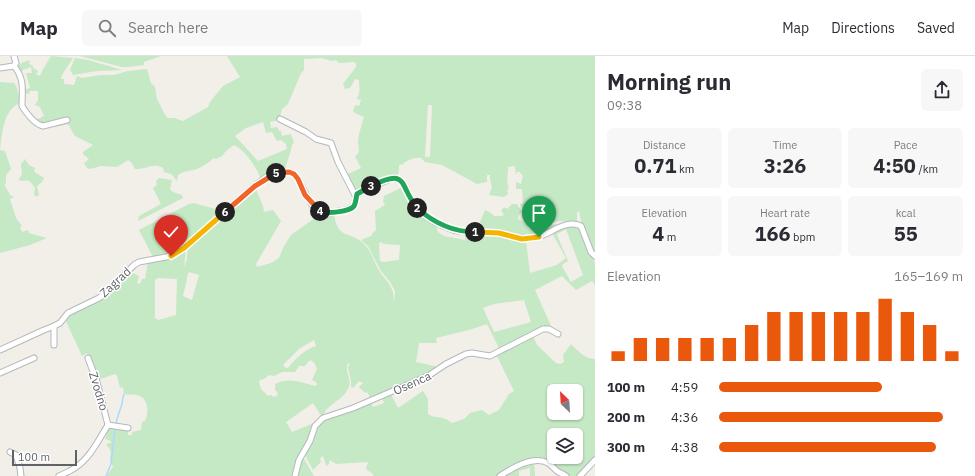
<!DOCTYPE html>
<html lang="en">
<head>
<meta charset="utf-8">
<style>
	:root { --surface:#fff; --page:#f7f7f7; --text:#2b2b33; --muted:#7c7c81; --line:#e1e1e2; --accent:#ea580c }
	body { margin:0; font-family:"IBM Plex Sans",sans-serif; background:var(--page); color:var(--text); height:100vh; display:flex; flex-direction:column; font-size:15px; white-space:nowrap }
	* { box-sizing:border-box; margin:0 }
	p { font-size:13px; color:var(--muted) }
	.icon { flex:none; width:22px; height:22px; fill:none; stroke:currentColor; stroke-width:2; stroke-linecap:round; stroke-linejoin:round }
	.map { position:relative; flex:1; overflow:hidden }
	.sheet { display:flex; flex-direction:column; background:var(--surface); width:380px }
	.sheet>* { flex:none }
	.needle { width:26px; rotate:335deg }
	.fabs { position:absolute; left:547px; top:328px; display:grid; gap:8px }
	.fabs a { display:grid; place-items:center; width:36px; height:36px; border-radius:6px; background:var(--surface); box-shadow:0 1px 3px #0004; font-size:20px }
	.scale { position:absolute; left:12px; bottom:10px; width:65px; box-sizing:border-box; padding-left:4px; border:2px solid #5f6368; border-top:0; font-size:11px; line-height:14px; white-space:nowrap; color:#5f6368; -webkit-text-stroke:3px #fff; paint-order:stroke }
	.pin { position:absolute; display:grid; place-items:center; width:34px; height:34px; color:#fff; margin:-41px -17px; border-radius:50% 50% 50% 0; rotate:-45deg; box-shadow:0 0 4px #0007 }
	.pin .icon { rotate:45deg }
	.km { position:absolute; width:20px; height:20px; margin:-10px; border-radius:50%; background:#222; color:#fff; font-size:11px; line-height:20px; text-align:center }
	.round { display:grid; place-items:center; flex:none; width:42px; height:42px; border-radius:6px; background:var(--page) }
	.overview { display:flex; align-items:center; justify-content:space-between; height:68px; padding:0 12px }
	h1 { font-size:22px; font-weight:800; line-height:30px }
	.metrics { display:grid; grid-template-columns:repeat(3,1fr); gap:6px; height:68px; padding:4px 12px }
	.metrics div { display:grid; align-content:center; border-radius:6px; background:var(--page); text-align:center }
	.metrics b { font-size:20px; font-weight:800 }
	.metrics small { font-size:11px; font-weight:400 }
	.metrics p { font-size:11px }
	.chart { height:112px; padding:8px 12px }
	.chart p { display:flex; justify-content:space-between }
	.chart svg { width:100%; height:72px; margin-top:4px; stroke:var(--accent); stroke-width:6 }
	ul { padding:0 12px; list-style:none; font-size:13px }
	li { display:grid; grid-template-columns:64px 48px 1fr; align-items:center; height:30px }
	li i { height:10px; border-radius:5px; background:var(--accent) }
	header { display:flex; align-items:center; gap:24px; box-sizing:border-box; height:56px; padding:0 20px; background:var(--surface); border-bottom:1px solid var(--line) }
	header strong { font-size:19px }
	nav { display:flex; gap:22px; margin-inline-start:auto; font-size:14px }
	.search { width:280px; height:36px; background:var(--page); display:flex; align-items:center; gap:10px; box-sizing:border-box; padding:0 14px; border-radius:6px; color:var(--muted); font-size:15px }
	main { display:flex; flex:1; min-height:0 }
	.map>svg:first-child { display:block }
	.green { fill:#c5e8c5; fill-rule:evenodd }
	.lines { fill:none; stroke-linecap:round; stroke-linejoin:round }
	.stream { stroke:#aadaff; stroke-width:1.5 }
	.minor-casing { stroke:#b5b8bc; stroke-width:7 }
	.minor { stroke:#fff; stroke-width:5 }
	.split-1-casing { stroke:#fff; stroke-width:8 }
	.split-2-casing { stroke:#fff; stroke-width:8 }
	.split-3-casing { stroke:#fff; stroke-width:8 }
	.split-4-casing { stroke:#fff; stroke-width:8 }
	.split-5-casing { stroke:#fff; stroke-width:8 }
	.split-6-casing { stroke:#fff; stroke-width:8 }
	.split-7-casing { stroke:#fff; stroke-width:8 }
	.split-1 { stroke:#f5b400; stroke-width:5 }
	.split-2 { stroke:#22a559; stroke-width:5 }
	.split-3 { stroke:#22a559; stroke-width:5 }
	.split-4 { stroke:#22a559; stroke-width:5 }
	.split-5 { stroke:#f0652b; stroke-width:5 }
	.split-6 { stroke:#f0652b; stroke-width:5 }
	.split-7 { stroke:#f5b400; stroke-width:5 }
	.labels { text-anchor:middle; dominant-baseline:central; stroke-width:3; stroke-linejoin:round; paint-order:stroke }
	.street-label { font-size:12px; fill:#5f6368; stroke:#fff }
</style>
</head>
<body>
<header>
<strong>Map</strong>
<div class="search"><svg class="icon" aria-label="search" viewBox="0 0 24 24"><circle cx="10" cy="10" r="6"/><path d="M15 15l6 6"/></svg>Search here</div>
<nav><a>Map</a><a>Directions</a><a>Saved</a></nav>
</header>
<main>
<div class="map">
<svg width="595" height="420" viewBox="0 0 595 420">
	<rect width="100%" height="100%" fill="#f1efe8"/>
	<g class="green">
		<path d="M51,0L73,2L62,19L61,23H64V28L74,29L77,20L82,22L100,19H114L128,15L147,13L151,27L155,31L157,43L165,59L168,62H174L183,65L208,51L210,46L223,30L240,21L227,0H595V199L582,170L579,155L577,156V167L559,165L542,168L538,165H533L524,156L520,148L523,147L522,133H516V126L521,128L523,120L521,118L520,116H517L516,119L515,110L508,111C508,119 506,125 509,133L507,134L508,138L504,141L489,139L492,131L490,124V119H487V126L477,128L442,109L425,106L421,102C414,101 407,104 402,109L400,108L399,110V113L398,119L364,132L356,136L346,119L361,112L355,100L358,98L359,94L358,85L359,78L364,61L353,56L355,49L359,50L361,44L357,43C361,34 359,32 359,24L355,23L350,32L345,33L343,28L356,11V7L353,6L339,7L336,4L332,5L321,2L304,3V14L301,17L288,48L282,53L279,64L270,66L271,72L277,71L279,75H281L282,80L291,78L294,87L292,88V91L285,113L273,116L261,123C256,111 247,96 234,89L226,95L222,100L216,103L214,102C209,106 204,110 197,113C191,115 183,115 178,119L177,125L171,118L164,116L163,112C153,106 145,114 135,113L132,107L128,104L117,111L101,110L90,113L87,112L84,107L89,103L83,98V96L93,89L75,80L68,68C52,72 50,72 36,64L44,60L40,51L35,49L38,44V35H30L29,38L25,37L18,11C20,6 25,6 30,4L29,8L33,10V12L38,15L36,18L40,20L42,15ZM31,11L32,17H26L30,32L26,33L21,15ZM428,49H432L430,101H425ZM263,66L266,77L272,76L277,85L281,84L286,88L287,93L258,105L235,80L246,72Z"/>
		<polygon points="80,0 161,0 144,6 144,9 128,11 122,11"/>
		<polygon points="75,2 88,4 122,14 97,15 73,19 70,14"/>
		<path d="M0,26L14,27L17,32L18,39H21L20,47C3,54 2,78 0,94L5,95L11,113L6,119V127L4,128L10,139L14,141L10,143L16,162L22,170L20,171L22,176L28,174L29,177L47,182L30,189L0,197Z"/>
		<path d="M25,103L29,109L35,112L34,115C37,119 41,119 44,122L42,126L37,130L39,139L36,141L34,138L35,132C29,124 30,124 20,125L19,123L22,118L21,108Z"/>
		<polygon points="159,122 172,124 170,133 173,136 182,139 183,142 138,165 139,160 161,148 153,132 157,129 156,125"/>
		<path d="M255,131L263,150L264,156L273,154L281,165L256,208L257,211L271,207L279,202L283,192L291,179L319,159L323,157L334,158C338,185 349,173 365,189C372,196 374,207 380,216C384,222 390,227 392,234C394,237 393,242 394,246L395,235L390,226L381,215L368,190L361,184L371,180L373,177L376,174L375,155L385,149L383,145L384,140L403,131L408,141L435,167L438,176L444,180L465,184L466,177L499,179L526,185L530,217L557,209L566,202L552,177L570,169L579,171L595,207V229L592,225L576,234L562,220L535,234L552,272L500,294L487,268L469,274L436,282L437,287H419L416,306L439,311L437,314L371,343L367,336L365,337L359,331L363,327L359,325L353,332L351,331V325L348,311L350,308L348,307C344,315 352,323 349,331C345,341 334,346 327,353C325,355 324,359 322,361L313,347L286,366L292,376L314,367L315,368L294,420H106L113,411L110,404L111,395L106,388L111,387V385L105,383L108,373C113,370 124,371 128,375V379H132V376L141,374L142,366L145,365C149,356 149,342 137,339C133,338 128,339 124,338L123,331L120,332L117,320L115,318L98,324L87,297L82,300L65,263L69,259L118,233C119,224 125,220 133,217L139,220L137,227L140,228L142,223H145L148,205L186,193L184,211L187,203L188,191L208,175ZM566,173L583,219L571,226L562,210L563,208L568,205L557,179V178ZM381,186L384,188L400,189L399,204L384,206L380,205L379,187ZM189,216L199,219L192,244L183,240L188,218ZM158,222L177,223L176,259L158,264L155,262V224ZM524,244L531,266L494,276L483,252L494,248ZM314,284L316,290C305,293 295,303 288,312H286L283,309L299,293ZM311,304L315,308L317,313L312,324L316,326L317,329L315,330C300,326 289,321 275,328V334L277,336L278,339L274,341L271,339L268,340L261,333L259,326L260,324L264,323L269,319L274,320L282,316H295L299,310H305L308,306Z"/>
		<polygon points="194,147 226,156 181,193 172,197 153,201 139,174 189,148"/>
		<path d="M512,148H517L522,156L518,160V163L526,168L529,165L536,170L526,172C538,173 549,168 560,168L561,169L528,182L485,175L480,166L485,154L491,157L494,160H502L504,158L501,155L504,151L507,153Z"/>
		<path d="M530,280L534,282L537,289L556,307L560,308L564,306L563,299L571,288C578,295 585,303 595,303V403L579,420H568L558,414L550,405L546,403L540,402L511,409V412L499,420H373V418L366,413L368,406L336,408L330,404L328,410L326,409L323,400L320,402L321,406L313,414L305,399L306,395L314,375L323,363L371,346L373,351L384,347L382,341L391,338L398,352L423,335L428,343V358C437,364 441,358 452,367L464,363L470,357L482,354L489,359L499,354L509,338L514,335L496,298ZM554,335H576V357H554ZM554,379H576V401H554Z"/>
		<polygon points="300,403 304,403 314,420 296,420"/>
		<polygon points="534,406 535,420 530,420 530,412 519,415 519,420 503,420 513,413"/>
	</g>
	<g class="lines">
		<g class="stream">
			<path d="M116,368C117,362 119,357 121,351C123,347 122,342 124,338"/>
			<polyline points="106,420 111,408 115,372"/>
		</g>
		<defs>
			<g id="minor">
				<polyline points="14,0 16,7 14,10"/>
				<path d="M14,10C25,23 22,35 22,50C27,58 34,68 43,70L67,64"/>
				<polyline points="0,12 14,10"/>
				<polyline points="280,63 306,76 316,83 331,87 338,106 356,141"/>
				<polyline points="54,289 54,270"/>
				<path d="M0,294L44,274L54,270L60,267L68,257L99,242L109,234L134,209L139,206L171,200L184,192C202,176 220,161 237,145C248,136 260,123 274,118C278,116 285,115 290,116C303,119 307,158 327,158C331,158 335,156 339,155C345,154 351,154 355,148L356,141L361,135L393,122C406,124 409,143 417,152C426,162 440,170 453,174C468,178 484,175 499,177C515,180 521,185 538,181C552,177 566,163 581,170L591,196L595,200"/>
				<polyline points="0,317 34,302"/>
				<polyline points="108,369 128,372"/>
				<polyline points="10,396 16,399 20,412 21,420"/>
				<path d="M59,420C65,417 71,415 76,411C90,402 99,383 108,369L97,326L88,302"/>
				<polyline points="295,420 299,404 310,385 315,370 323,362 353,352 428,320 446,308 466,298 472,297 490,300 543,273 549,273 558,278"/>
				<path d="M500,420C512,412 533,399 548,407C552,409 554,413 557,415C560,417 563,418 566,420"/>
				<polyline points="580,420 595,404"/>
			</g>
		</defs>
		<use href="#minor" class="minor-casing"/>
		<use href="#minor" class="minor"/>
	</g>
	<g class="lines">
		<defs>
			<polyline id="split-1" points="475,176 499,177 522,183 539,181"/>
			<path id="split-2" d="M417,152C434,167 453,176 475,176"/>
			<path id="split-3" d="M371,130C409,112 398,128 417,152"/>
			<path id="split-4" d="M320,155C326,158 350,156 354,150C356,147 356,142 357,138L371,130"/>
			<polyline id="split-5" points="276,117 289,116 294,118 298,123 305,139 320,155"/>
			<polyline id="split-6" points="225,156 255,130 276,117"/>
			<polyline id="split-7" points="171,200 184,192 225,156"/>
		</defs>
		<use href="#split-1" class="split-1-casing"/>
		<use href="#split-2" class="split-2-casing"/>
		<use href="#split-3" class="split-3-casing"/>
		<use href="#split-4" class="split-4-casing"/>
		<use href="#split-5" class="split-5-casing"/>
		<use href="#split-6" class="split-6-casing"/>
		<use href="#split-7" class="split-7-casing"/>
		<use href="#split-1" class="split-1"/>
		<use href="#split-2" class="split-2"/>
		<use href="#split-3" class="split-3"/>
		<use href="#split-4" class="split-4"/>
		<use href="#split-5" class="split-5"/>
		<use href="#split-6" class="split-6"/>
		<use href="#split-7" class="split-7"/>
	</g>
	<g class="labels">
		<g class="street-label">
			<text transform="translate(115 226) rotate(-43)">Zagrad</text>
			<text transform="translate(412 327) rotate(-24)">Osenca</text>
			<text transform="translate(99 335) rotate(73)">Zvodno</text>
		</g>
	</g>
</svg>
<div class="fabs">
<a><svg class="needle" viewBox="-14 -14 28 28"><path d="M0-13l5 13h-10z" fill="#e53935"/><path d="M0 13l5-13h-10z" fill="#7c7c81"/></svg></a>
<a><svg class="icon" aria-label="layers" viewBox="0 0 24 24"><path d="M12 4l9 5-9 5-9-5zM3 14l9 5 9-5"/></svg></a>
</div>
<div class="scale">100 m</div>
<div class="pin" style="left:539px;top:181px;background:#1e9e55"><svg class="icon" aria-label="arrive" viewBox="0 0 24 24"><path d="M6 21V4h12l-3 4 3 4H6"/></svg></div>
<div class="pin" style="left:171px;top:200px;background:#d93025"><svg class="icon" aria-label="check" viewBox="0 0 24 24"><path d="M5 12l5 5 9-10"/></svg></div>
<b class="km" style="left:475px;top:176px">1</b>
<b class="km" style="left:417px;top:152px">2</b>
<b class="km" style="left:371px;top:130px">3</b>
<b class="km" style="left:320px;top:155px">4</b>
<b class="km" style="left:276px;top:117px">5</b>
<b class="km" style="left:225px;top:156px">6</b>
</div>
<section class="sheet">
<div class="overview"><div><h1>Morning run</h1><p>09:38</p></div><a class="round"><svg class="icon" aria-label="share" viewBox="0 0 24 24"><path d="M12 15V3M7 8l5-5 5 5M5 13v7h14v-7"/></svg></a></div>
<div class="metrics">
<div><p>Distance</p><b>0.71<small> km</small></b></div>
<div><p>Time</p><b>3:26</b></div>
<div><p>Pace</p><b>4:50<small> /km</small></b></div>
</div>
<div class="metrics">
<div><p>Elevation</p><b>4<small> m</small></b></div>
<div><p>Heart rate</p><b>166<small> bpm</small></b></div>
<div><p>kcal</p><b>55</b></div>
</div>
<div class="chart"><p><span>Elevation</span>165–169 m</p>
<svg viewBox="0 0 160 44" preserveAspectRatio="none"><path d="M5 44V38M15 44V30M25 44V30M35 44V30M45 44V30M55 44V30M65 44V22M75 44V14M85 44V14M95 44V14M105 44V14M115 44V14M125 44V6M135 44V14M145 44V22M155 44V38"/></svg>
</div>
<ul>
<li><b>100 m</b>4:59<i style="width:67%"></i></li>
<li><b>200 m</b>4:36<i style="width:92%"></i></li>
<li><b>300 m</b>4:38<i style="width:89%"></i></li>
</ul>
</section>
</main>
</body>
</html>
